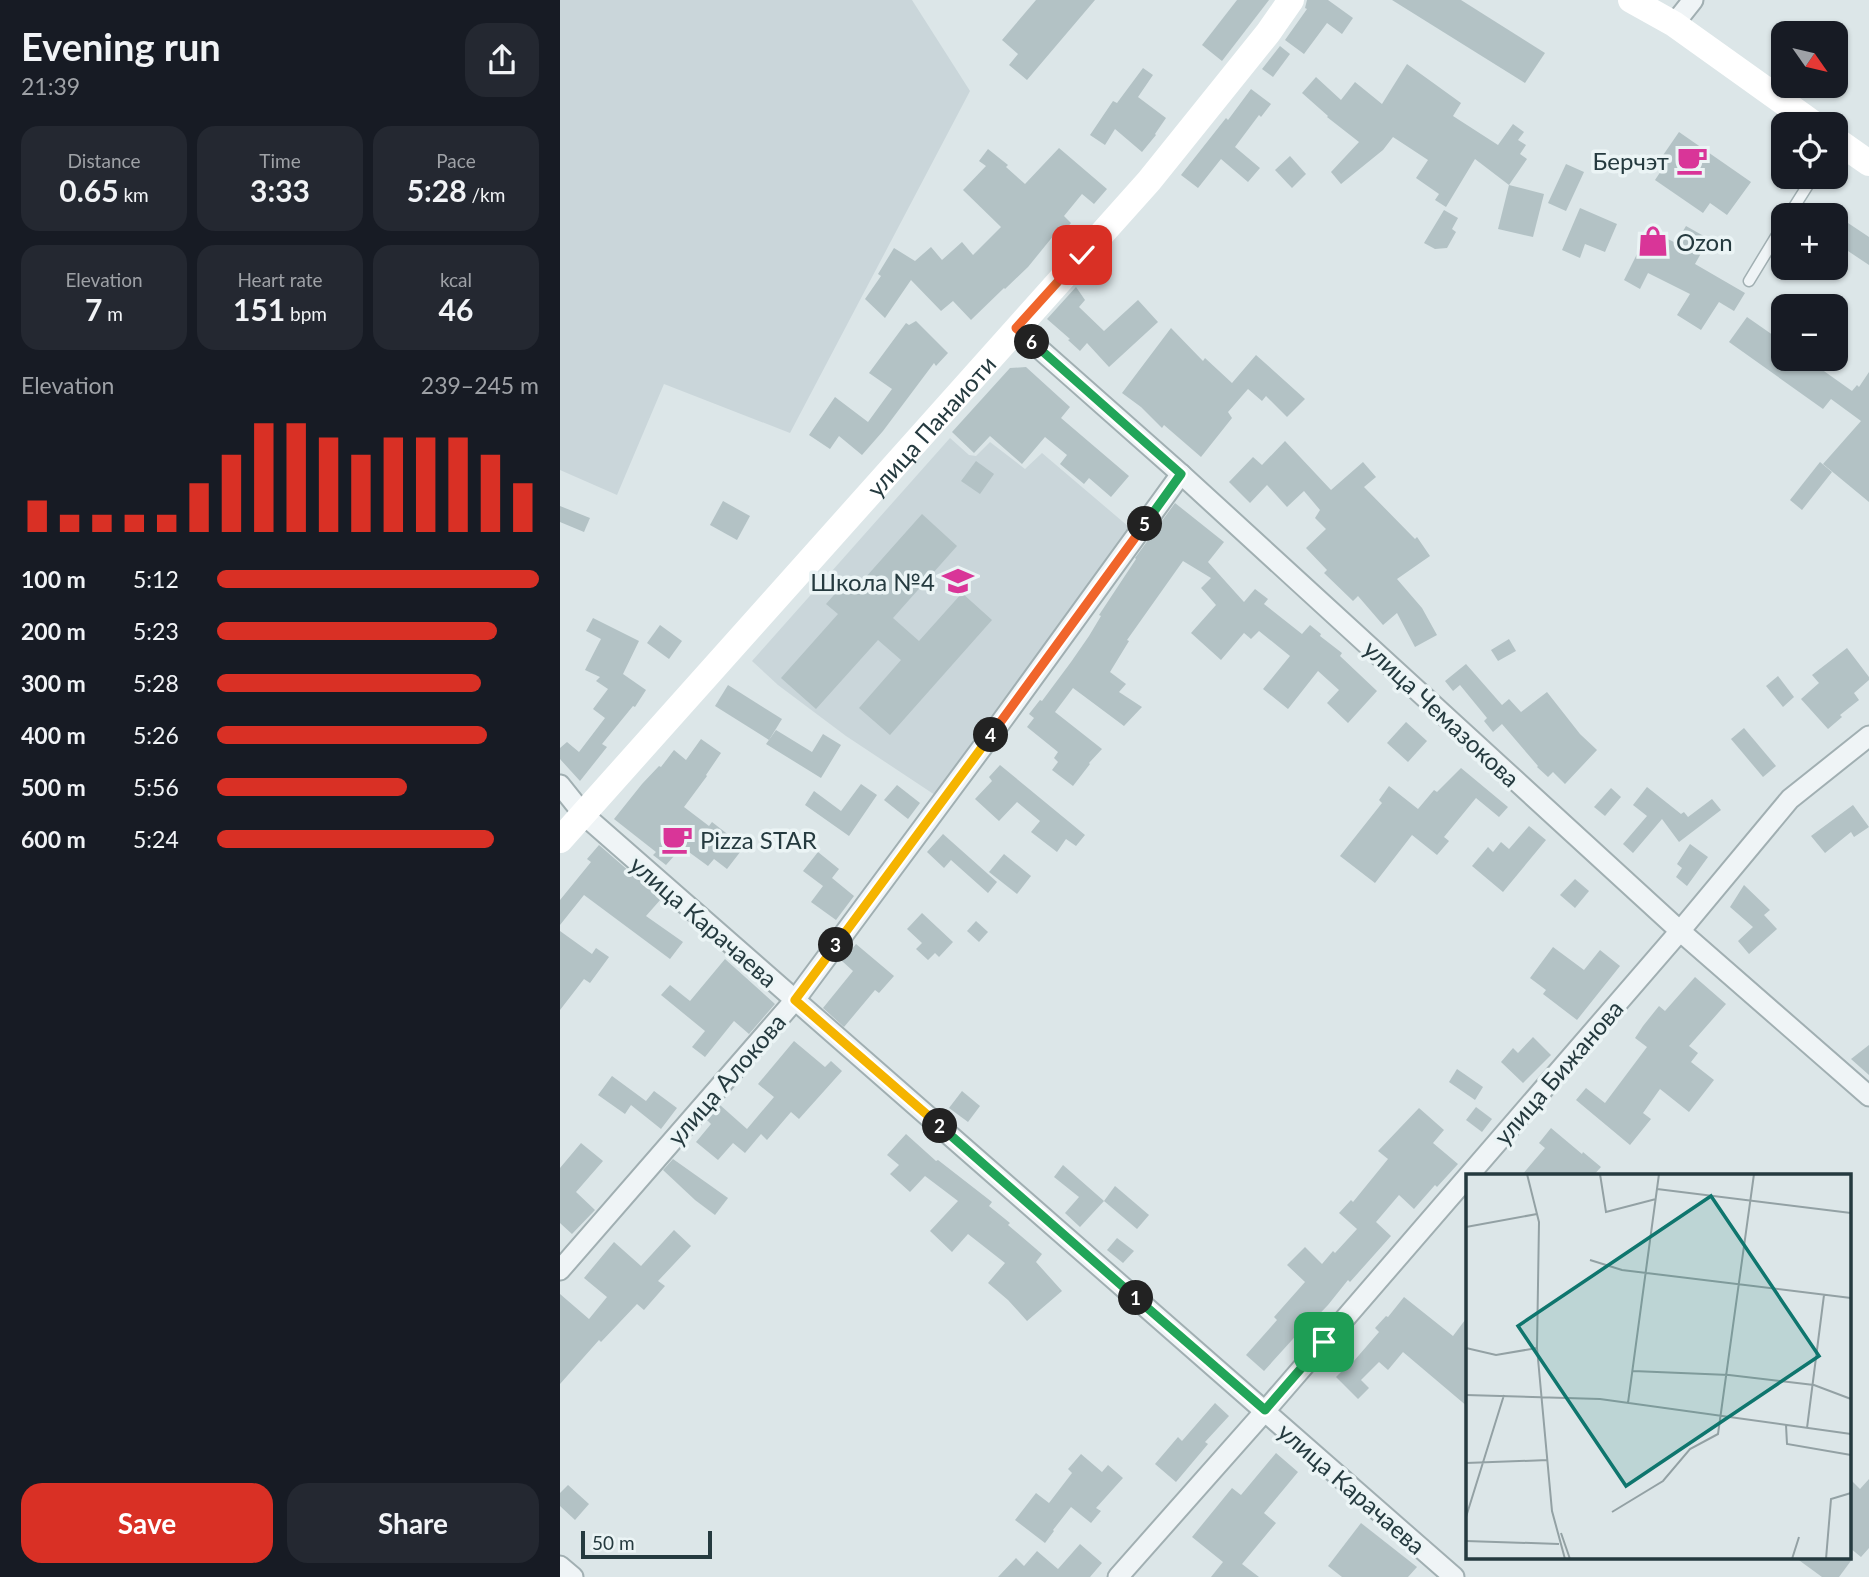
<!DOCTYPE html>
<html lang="en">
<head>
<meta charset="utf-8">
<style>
	:root { --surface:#171b24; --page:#242831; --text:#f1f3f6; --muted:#9ea1a6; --accent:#d93025 }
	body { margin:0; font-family:Lato,sans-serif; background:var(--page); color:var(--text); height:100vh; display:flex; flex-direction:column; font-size:26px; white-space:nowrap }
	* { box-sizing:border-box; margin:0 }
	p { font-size:23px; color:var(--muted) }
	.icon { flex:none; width:38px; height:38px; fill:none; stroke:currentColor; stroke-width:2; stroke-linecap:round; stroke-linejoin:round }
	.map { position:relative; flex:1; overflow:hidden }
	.panel { display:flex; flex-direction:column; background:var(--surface); width:560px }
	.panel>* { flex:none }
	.needle { width:46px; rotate:124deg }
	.buttons { position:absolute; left:1211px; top:21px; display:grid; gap:14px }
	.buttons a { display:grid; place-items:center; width:77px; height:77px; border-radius:14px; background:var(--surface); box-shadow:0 2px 5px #0004; font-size:35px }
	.scale { position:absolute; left:21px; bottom:18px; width:131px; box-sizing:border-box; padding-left:7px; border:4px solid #253a3f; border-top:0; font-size:19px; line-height:24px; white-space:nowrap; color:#253a3f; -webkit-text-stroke:5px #ebf4f5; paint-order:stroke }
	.pin { position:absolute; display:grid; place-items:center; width:60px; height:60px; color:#fff; margin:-30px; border-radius:14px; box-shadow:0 4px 10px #0006 }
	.km { position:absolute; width:35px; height:35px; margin:-18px; border-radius:50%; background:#222; color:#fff; font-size:19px; line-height:35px; text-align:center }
	.round { display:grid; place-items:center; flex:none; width:74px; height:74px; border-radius:21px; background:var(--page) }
	.headline { display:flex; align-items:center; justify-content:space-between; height:119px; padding:0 21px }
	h1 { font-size:38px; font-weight:700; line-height:52px }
	.stats { display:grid; grid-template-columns:repeat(3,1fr); gap:10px; height:119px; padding:7px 21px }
	.stats div { display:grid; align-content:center; border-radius:18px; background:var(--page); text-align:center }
	.stats b { font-size:30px; font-weight:700 }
	.stats small { font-size:19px; font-weight:400 }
	.stats p { font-size:19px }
	.chart { height:196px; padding:14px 21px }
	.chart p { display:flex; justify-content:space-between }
	.chart svg { width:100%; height:126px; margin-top:7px; stroke:var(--accent); stroke-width:6 }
	.button { display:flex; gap:14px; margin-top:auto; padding:14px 21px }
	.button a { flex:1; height:80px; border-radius:21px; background:var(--accent); color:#fff; font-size:28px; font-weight:700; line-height:80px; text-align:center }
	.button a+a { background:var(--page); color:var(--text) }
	ul { padding:0 21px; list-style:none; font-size:23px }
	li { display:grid; grid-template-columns:112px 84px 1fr; align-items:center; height:52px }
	li i { height:18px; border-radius:9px; background:var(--accent) }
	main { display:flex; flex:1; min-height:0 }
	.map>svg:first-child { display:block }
	.built { fill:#cad6da }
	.building { fill:#b3c2c5 }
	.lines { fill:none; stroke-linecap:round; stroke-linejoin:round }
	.lane-casing { stroke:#a1afb2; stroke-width:13 }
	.street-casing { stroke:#a1afb2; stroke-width:23 }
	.lane { stroke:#eff4f6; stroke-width:10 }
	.street { stroke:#eff4f6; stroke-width:19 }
	.secondary { stroke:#fff; stroke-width:26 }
	.split-1-casing { stroke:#fff; stroke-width:14 }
	.split-2-casing { stroke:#fff; stroke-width:14 }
	.split-3-casing { stroke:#fff; stroke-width:14 }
	.split-4-casing { stroke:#fff; stroke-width:14 }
	.split-5-casing { stroke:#fff; stroke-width:14 }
	.split-6-casing { stroke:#fff; stroke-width:14 }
	.split-7-casing { stroke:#fff; stroke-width:14 }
	.split-1 { stroke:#22a559; stroke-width:9 }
	.split-2 { stroke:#22a559; stroke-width:9 }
	.split-3 { stroke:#f5b400; stroke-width:9 }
	.split-4 { stroke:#f5b400; stroke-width:9 }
	.split-5 { stroke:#f0652b; stroke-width:9 }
	.split-6 { stroke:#22a559; stroke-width:9 }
	.split-7 { stroke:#f0652b; stroke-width:9 }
	.labels { text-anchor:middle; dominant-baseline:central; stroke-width:7; stroke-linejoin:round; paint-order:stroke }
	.poi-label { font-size:24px; fill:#253a3f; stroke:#ebf4f5; text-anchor:end }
	.street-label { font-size:24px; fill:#253a3f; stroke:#ebf4f5 }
	.inset-road { fill:none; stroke:#93a1a4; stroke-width:2 }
	.view { fill:#0f766e; fill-opacity:0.15; stroke:#0f766e; stroke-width:3.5 }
	.inset-edge { fill:none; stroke:#253a3f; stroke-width:3.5 }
</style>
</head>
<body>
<main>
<section class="panel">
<div class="headline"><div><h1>Evening run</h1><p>21:39</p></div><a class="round"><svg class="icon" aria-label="share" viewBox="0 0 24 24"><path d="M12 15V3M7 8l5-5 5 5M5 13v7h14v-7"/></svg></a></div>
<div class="stats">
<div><p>Distance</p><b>0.65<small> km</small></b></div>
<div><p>Time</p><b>3:33</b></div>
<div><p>Pace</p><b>5:28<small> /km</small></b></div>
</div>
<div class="stats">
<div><p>Elevation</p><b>7<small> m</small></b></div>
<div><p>Heart rate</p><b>151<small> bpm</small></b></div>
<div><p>kcal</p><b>46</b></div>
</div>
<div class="chart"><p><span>Elevation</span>239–245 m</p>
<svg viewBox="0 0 160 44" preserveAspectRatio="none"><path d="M5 44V33M15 44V38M25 44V38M35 44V38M45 44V38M55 44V27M65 44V17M75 44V6M85 44V6M95 44V11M105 44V17M115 44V11M125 44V11M135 44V11M145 44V17M155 44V27"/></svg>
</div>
<ul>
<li><b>100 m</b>5:12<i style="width:100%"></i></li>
<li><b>200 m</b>5:23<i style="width:87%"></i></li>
<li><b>300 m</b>5:28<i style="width:82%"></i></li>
<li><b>400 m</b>5:26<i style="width:84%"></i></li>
<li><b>500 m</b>5:56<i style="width:59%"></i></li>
<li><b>600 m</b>5:24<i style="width:86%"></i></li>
</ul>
<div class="button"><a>Save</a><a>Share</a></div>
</section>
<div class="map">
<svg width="1309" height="1577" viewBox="0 0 1309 1577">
	<rect width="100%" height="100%" fill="#dce6e8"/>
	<g class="built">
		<polygon points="0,0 352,0 410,91 230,433 104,384 57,495 0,470"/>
		<polygon points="390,438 409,455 416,456 430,442 465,469 482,453 569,527 498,635 423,735 375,795 286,736 218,685 192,661"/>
	</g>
	<g class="building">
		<polygon points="476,0 535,0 467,80 449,65 458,54 442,40"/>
		<polygon points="677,0 709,0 662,61 642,45"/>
		<polygon points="747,0 768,0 793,18 782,34 767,23 744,54 725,40 747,9 745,8"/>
		<polygon points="832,0 901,0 985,53 965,83"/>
		<polygon points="720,46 730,54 713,77 702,69"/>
		<polygon points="847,64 901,103 893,116 938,145 953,124 964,132 958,140 966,145 960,154 967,159 949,185 915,159 886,207 875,200 879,194 856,178 868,160 833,137 823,150 781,184 771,172 799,142 767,117 768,116 742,93 756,77 781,100 795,82 822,104"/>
		<polygon points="583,68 593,75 578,97 606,118 595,134 596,135 582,152 555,129 545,145 530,135 553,101 557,103"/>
		<polygon points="691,89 711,104 701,117 699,115 675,147 700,168 688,182 661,159 638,188 621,175 666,118 668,120"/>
		<polygon points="1119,132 1191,182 1167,215 1150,203 1143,213 1095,180 1103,168 1097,164"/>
		<polygon points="499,148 547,189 534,204 522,194 504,216 511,223 498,239 494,235 468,267 445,289 444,288 411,320 393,301 381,311 351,280 325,318 305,299 321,276 318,274 334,248 355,261 371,247 382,260 402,242 413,255 441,227 403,190 426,166 419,161 428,149 448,165 446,167 465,184"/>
		<polygon points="730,156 746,174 732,188 715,170"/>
		<polygon points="1006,164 1024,172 1006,211 988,203"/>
		<polygon points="949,185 984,194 973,237 938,229"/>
		<polygon points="1020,208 1057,224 1045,252 1025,244 1020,258 1002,250"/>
		<polygon points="884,210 898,218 892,229 896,232 887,248 875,249 864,243"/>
		<polygon points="1276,215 1309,237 1309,265 1276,243"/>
		<polygon points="1126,226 1149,239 1135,264 1185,293 1174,311 1159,302 1141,330 1117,315 1130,294 1088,273 1080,289 1064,280 1089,230 1116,243"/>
		<polygon points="516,287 525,300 519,307 544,331 578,300 598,322 549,367 527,343 520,351 508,340 510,339 487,319"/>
		<polygon points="1187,317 1223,342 1223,359 1247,359 1292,391 1297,385 1299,387 1309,372 1309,502 1263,464 1301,421 1271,399 1263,409 1169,342"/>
		<polygon points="356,321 388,353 376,366 374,363 323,431 302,455 279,436 270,449 249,435 275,397 308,422 332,389 309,373 346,323 349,325"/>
		<polygon points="611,328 643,361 645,358 672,383 696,355 745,399 727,417 706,396 702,401 688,389 668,412 672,418 641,457 604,425 602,428 581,407 562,393"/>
		<polygon points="466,367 510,407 501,418 569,476 551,497 529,478 524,484 500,464 507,455 485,437 462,464 430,436 414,453 392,432 450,368"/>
		<polygon points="725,441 771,490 803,462 816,477 804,487 855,539 857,537 870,556 837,579 862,608 877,635 855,647 837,613 823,625 798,596 793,601 764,573 767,570 746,548 766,529 755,518 760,510 744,491 727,507 707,485 690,503 669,482 693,457 702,465"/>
		<polygon points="416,461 434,474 420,494 401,481"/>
		<polygon points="1260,462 1272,472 1242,510 1230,500"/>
		<polygon points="163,501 190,516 177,540 150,525"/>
		<polygon points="615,503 664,542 648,562 684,602 695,589 708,599 704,604 742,634 750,625 761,634 760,636 782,653 780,656 817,691 788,723 767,703 779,690 758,671 728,709 703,689 730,656 699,631 691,639 684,633 661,660 631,633 656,605 641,588 651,578 623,561 567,640 569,641 550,672 566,684 559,692 582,707 564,726 513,688 495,712 542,749 529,763 530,764 513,786 492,770 498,762 494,758 498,752 467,727 474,718 469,714 480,700 482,701 511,662 529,636 541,616 539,615 576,559 575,558"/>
		<polygon points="0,506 30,518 24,532 0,522"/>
		<polygon points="362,514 397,546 333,618 359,641 402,593 432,620 330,735 299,708 341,660 318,640 256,709 221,678 278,614 266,604 288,579 297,587"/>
		<polygon points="33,618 79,641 63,674 86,690 75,707 73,706 42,744 47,747 20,781 0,759 0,748 7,742 19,752 45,718 33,709 48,689 36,681 40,677 25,670 41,639 26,631"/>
		<polygon points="100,625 122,641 109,659 87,643"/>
		<polygon points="949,639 956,651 938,661 931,650"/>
		<polygon points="1287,648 1309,677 1309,680 1294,693 1299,700 1280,715 1282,717 1268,729 1241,699 1259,683 1252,675"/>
		<polygon points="906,664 942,705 949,699 961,712 987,692 1020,734 1037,750 1005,784 993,772 988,777 977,767 978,766 942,724 933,732 924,721 927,718 900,685 893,691 885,681"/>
		<polygon points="1218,676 1234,697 1223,707 1206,686"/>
		<polygon points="168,685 222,719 209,740 155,706"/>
		<polygon points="846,722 867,741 848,762 827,743"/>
		<polygon points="1184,728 1216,766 1203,777 1171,739"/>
		<polygon points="216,730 252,752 263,734 281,745 261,778 206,744"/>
		<polygon points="141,739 161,753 146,775 147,776 124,807 149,826 152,822 184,847 167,869 154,859 148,866 122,847 106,865 93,855 96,852 54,819 82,784 99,766 101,767 114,750 126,760"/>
		<polygon points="440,765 525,835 516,846 506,839 497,852 471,832 480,821 457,802 439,821 415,799 432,781 429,777"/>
		<polygon points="901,768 948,807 939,817 916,798 884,837 889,841 877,855 852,835 815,883 780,856 822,803 819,800 829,786 858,809 874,790 877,792"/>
		<polygon points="301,784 317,795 289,836 245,805 254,791 281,811"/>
		<polygon points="337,785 360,803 348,819 324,800"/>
		<polygon points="1087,787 1121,814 1124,812 1128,817 1152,799 1161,810 1119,842 1102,819 1073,853 1063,844 1087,816 1073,805"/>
		<polygon points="1051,788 1061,797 1045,816 1034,807"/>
		<polygon points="1293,805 1309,827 1294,837 1291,832 1265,853 1251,836"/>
		<polygon points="969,826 986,840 943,892 912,866 928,847 933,852 941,842 949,849"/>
		<polygon points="383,834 437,882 428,893 391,860 384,868 367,852"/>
		<polygon points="1130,844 1148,857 1127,886 1116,877 1122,868 1117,864"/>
		<polygon points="39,845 101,899 86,916 123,942 110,959 24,895 0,925 0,900 31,862 27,859"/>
		<polygon points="258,852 279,869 272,878 294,896 276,920 251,902 263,886 243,871"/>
		<polygon points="444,854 471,876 457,894 429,872"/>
		<polygon points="1015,879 1029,891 1015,908 1000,895"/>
		<polygon points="1184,885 1210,910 1204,915 1217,929 1189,954 1178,941 1193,927 1170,907"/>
		<polygon points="362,913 393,942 379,957 375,953 368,960 356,949 362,943 347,929"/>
		<polygon points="416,921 428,932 419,942 407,931"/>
		<polygon points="0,931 32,954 36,948 49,957 30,983 24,979 0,1010"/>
		<polygon points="296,944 334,976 319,993 315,990 284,1027 263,1008 293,971 282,961"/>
		<polygon points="993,947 1024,970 1040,950 1060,966 1017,1020 983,994 986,990 970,978"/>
		<polygon points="165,959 215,1004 189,1034 174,1021 145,1057 132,1047 145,1031 101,995 110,985 130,1001"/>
		<polygon points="1135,977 1166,1004 1129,1046 1138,1053 1131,1062 1154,1080 1129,1112 1100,1089 1083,1113 1091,1119 1070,1145 1016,1100 1026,1088 1045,1103 1087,1047 1075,1038 1083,1026 1099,1006 1105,1011"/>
		<polygon points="973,1037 991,1055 963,1083 941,1062 953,1048 958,1053"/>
		<polygon points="234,1041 265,1067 271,1061 282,1071 239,1119 231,1112 207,1140 201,1134 185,1153 173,1143 158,1160 136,1142 151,1124 147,1120 160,1105 187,1129 214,1097 198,1084"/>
		<polygon points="1309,1045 1309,1075 1291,1059"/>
		<polygon points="897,1069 923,1087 915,1100 889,1082"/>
		<polygon points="52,1076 86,1101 94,1091 117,1108 101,1129 71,1105 65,1114 38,1095"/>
		<polygon points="402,1091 420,1106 408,1122 389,1108"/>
		<polygon points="916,1107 932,1119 922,1132 906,1120"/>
		<polygon points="859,1108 884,1130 873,1143 898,1164 877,1187 875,1185 854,1209 839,1195 816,1222 831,1236 790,1282 788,1280 768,1305 744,1330 742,1329 704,1371 686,1355 717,1320 714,1317 745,1282 727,1265 745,1247 762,1264 773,1251 775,1253 797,1229 779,1213 791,1200 793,1202 828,1159 818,1151"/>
		<polygon points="991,1128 1022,1154 1023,1152 1041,1167 1033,1176 961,1176 985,1148 979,1143"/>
		<polygon points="346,1134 376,1161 378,1160 432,1202 429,1206 450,1223 448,1225 482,1254 476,1262 502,1291 467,1321 448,1300 428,1283 445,1263 408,1234 392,1252 370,1231 398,1201 365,1176 350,1192 330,1174 339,1165 327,1155"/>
		<polygon points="21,1143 43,1161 16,1192 35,1210 12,1234 0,1223 0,1168"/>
		<polygon points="113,1159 168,1198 155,1215 135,1200 103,1170"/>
		<polygon points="503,1165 544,1201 520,1227 505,1213 519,1197 494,1177"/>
		<polygon points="555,1186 589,1215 577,1229 544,1201"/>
		<polygon points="114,1230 131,1246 98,1281 105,1286 84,1310 77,1304 41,1342 39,1340 0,1384 0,1294 29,1319 47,1297 24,1278 54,1242 81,1266"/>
		<polygon points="557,1238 574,1251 563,1263 547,1250"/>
		<polygon points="844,1297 893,1336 908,1316 908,1407 843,1352 828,1370 819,1362 801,1380 809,1388 798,1399 776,1377 792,1361 793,1362 819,1332 815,1328 826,1316 828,1317"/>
		<polygon points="655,1403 669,1416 645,1442 648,1444 616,1482 595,1464 618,1437 622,1441"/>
		<polygon points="716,1453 738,1472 704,1513 716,1523 682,1564 699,1577 651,1577 663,1562 632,1537 672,1488 681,1495"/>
		<polygon points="521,1454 542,1472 548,1465 563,1478 536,1508 541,1511 531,1523 511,1507 493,1530 494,1531 485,1543 455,1520 476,1493 489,1503 512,1473 508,1469"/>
		<polygon points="1290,1479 1300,1489 1309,1479 1309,1548 1301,1557 1290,1548"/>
		<polygon points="8,1485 29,1504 15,1520 0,1506 0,1493"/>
		<polygon points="801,1523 857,1567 848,1577 782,1577 768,1566"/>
		<polygon points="520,1544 542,1563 530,1577 438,1577 456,1558 464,1566 477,1551 498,1569"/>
		<polygon points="1236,1558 1293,1558 1279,1577 1262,1577"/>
	</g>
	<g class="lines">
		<defs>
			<g id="lane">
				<polyline points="1229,215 1253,177"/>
				<polyline points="1189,281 1223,225"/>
			</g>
			<g id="street">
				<polyline points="1114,24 1133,0"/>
				<polyline points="456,328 621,474 1120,931 1309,1096"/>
				<polyline points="0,785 24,815 894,1577"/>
				<polyline points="0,1270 235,1000 441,722 621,474"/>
				<polyline points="0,1566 13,1577"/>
				<polyline points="558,1577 705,1411 1120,931 1230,799 1309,736"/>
			</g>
		</defs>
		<use href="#lane" class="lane-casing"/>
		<use href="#street" class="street-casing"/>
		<use href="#lane" class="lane"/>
		<use href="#street" class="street"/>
		<g class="secondary">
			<polyline points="1071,0 1114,24 1254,124"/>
			<polyline points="1276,140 1309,163"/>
			<path id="s1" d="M0,840L589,181L708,33L731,0"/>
		</g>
	</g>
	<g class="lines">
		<defs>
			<polyline id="split-1" points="576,1298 705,1410 764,1342"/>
			<polyline id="split-2" points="380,1126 576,1298"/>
			<polyline id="split-3" points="276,945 235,1000 380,1126"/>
			<polyline id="split-4" points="276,945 431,735"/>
			<polyline id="split-5" points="431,735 585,524"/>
			<polyline id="split-6" points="472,342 621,474 585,524"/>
			<polyline id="split-7" points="472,342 456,328 522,255"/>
		</defs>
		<use href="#split-1" class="split-1-casing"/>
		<use href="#split-2" class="split-2-casing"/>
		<use href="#split-3" class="split-3-casing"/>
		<use href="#split-4" class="split-4-casing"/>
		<use href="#split-5" class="split-5-casing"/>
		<use href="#split-6" class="split-6-casing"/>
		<use href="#split-7" class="split-7-casing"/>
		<use href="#split-1" class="split-1"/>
		<use href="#split-2" class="split-2"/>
		<use href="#split-3" class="split-3"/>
		<use href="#split-4" class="split-4"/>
		<use href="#split-5" class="split-5"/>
		<use href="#split-6" class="split-6"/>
		<use href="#split-7" class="split-7"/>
	</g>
	<defs>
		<symbol id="cafe-bare" viewBox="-9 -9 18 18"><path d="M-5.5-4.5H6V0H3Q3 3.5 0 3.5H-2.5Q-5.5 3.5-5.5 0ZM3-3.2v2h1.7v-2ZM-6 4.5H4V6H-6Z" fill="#d93598" stroke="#ebf4f5" stroke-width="2.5" paint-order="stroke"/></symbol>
		<symbol id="shop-bare" viewBox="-9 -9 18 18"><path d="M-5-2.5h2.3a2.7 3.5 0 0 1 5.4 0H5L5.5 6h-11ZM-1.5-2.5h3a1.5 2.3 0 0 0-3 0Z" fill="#d93598" stroke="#ebf4f5" stroke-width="2.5" paint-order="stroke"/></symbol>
		<symbol id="school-bare" viewBox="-9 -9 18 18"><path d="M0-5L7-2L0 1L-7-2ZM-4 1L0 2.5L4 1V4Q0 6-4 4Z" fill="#d93598" stroke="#ebf4f5" stroke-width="2.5" paint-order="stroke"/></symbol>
	</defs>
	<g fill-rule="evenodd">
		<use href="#cafe-bare" x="1110" y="138" width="44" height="44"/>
		<use href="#shop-bare" x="1071" y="219" width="44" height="44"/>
		<use href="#school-bare" x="376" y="559" width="44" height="44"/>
		<use href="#cafe-bare" x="95" y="817" width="44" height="44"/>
	</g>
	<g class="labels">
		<g class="poi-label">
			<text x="1109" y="160">Берчэт</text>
			<text x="1116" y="241" text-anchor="start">Ozon</text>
			<text x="375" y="581">Школа №4</text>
			<text x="140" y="839" text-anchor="start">Pizza STAR</text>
		</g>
		<g class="street-label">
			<text stroke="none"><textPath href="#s1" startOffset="556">улица Панаиоти</textPath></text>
			<text transform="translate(882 713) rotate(43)">улица Чемазокова</text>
			<text transform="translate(144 921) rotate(41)">улица Карачаева</text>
			<text transform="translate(998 1072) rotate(-49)">улица Бижанова</text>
			<text transform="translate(166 1079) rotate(-49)">улица Алокова</text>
			<text transform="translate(792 1488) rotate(41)">улица Карачаева</text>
		</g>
	</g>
	<g transform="translate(906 1174)">
		<rect width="385" height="385" fill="#dce6e8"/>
		<path class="inset-road" d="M61,0L73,48L71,174L86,337L99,385M134,0L140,38L190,25M191,15L385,39M0,53L71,40M124,86L156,96L385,124M0,174L30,181L71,174M167,197L263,201L348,211L385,225M0,221L134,225L385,260M162,229L193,0M320,251L321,270L385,281M341,254L358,121M0,289L82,286M146,338L197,307L224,275L252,260L288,0M0,343L38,221M95,359L104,385M0,367L93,370M326,385L333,363M360,385L365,325L385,319"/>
		<path class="view" d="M245,22L353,182L160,312L52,152Z"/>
		<rect width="385" height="385" class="inset-edge"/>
	</g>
</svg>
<div class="buttons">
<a><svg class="needle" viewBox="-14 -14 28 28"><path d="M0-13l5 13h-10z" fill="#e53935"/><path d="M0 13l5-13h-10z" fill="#9ea1a6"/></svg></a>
<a><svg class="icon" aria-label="locate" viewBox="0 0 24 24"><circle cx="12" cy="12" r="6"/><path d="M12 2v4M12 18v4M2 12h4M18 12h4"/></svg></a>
<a>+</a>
<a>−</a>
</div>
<div class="scale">50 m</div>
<div class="pin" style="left:764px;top:1342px;background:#1e9e55"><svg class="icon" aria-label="arrive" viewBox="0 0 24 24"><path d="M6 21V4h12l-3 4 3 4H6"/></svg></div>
<div class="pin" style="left:522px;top:255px;background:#d93025"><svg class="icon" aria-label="check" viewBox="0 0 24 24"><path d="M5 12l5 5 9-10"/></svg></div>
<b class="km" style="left:576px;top:1298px">1</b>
<b class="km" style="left:380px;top:1126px">2</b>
<b class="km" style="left:276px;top:945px">3</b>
<b class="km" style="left:431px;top:735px">4</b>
<b class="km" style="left:585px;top:524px">5</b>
<b class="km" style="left:472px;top:342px">6</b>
</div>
</main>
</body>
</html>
